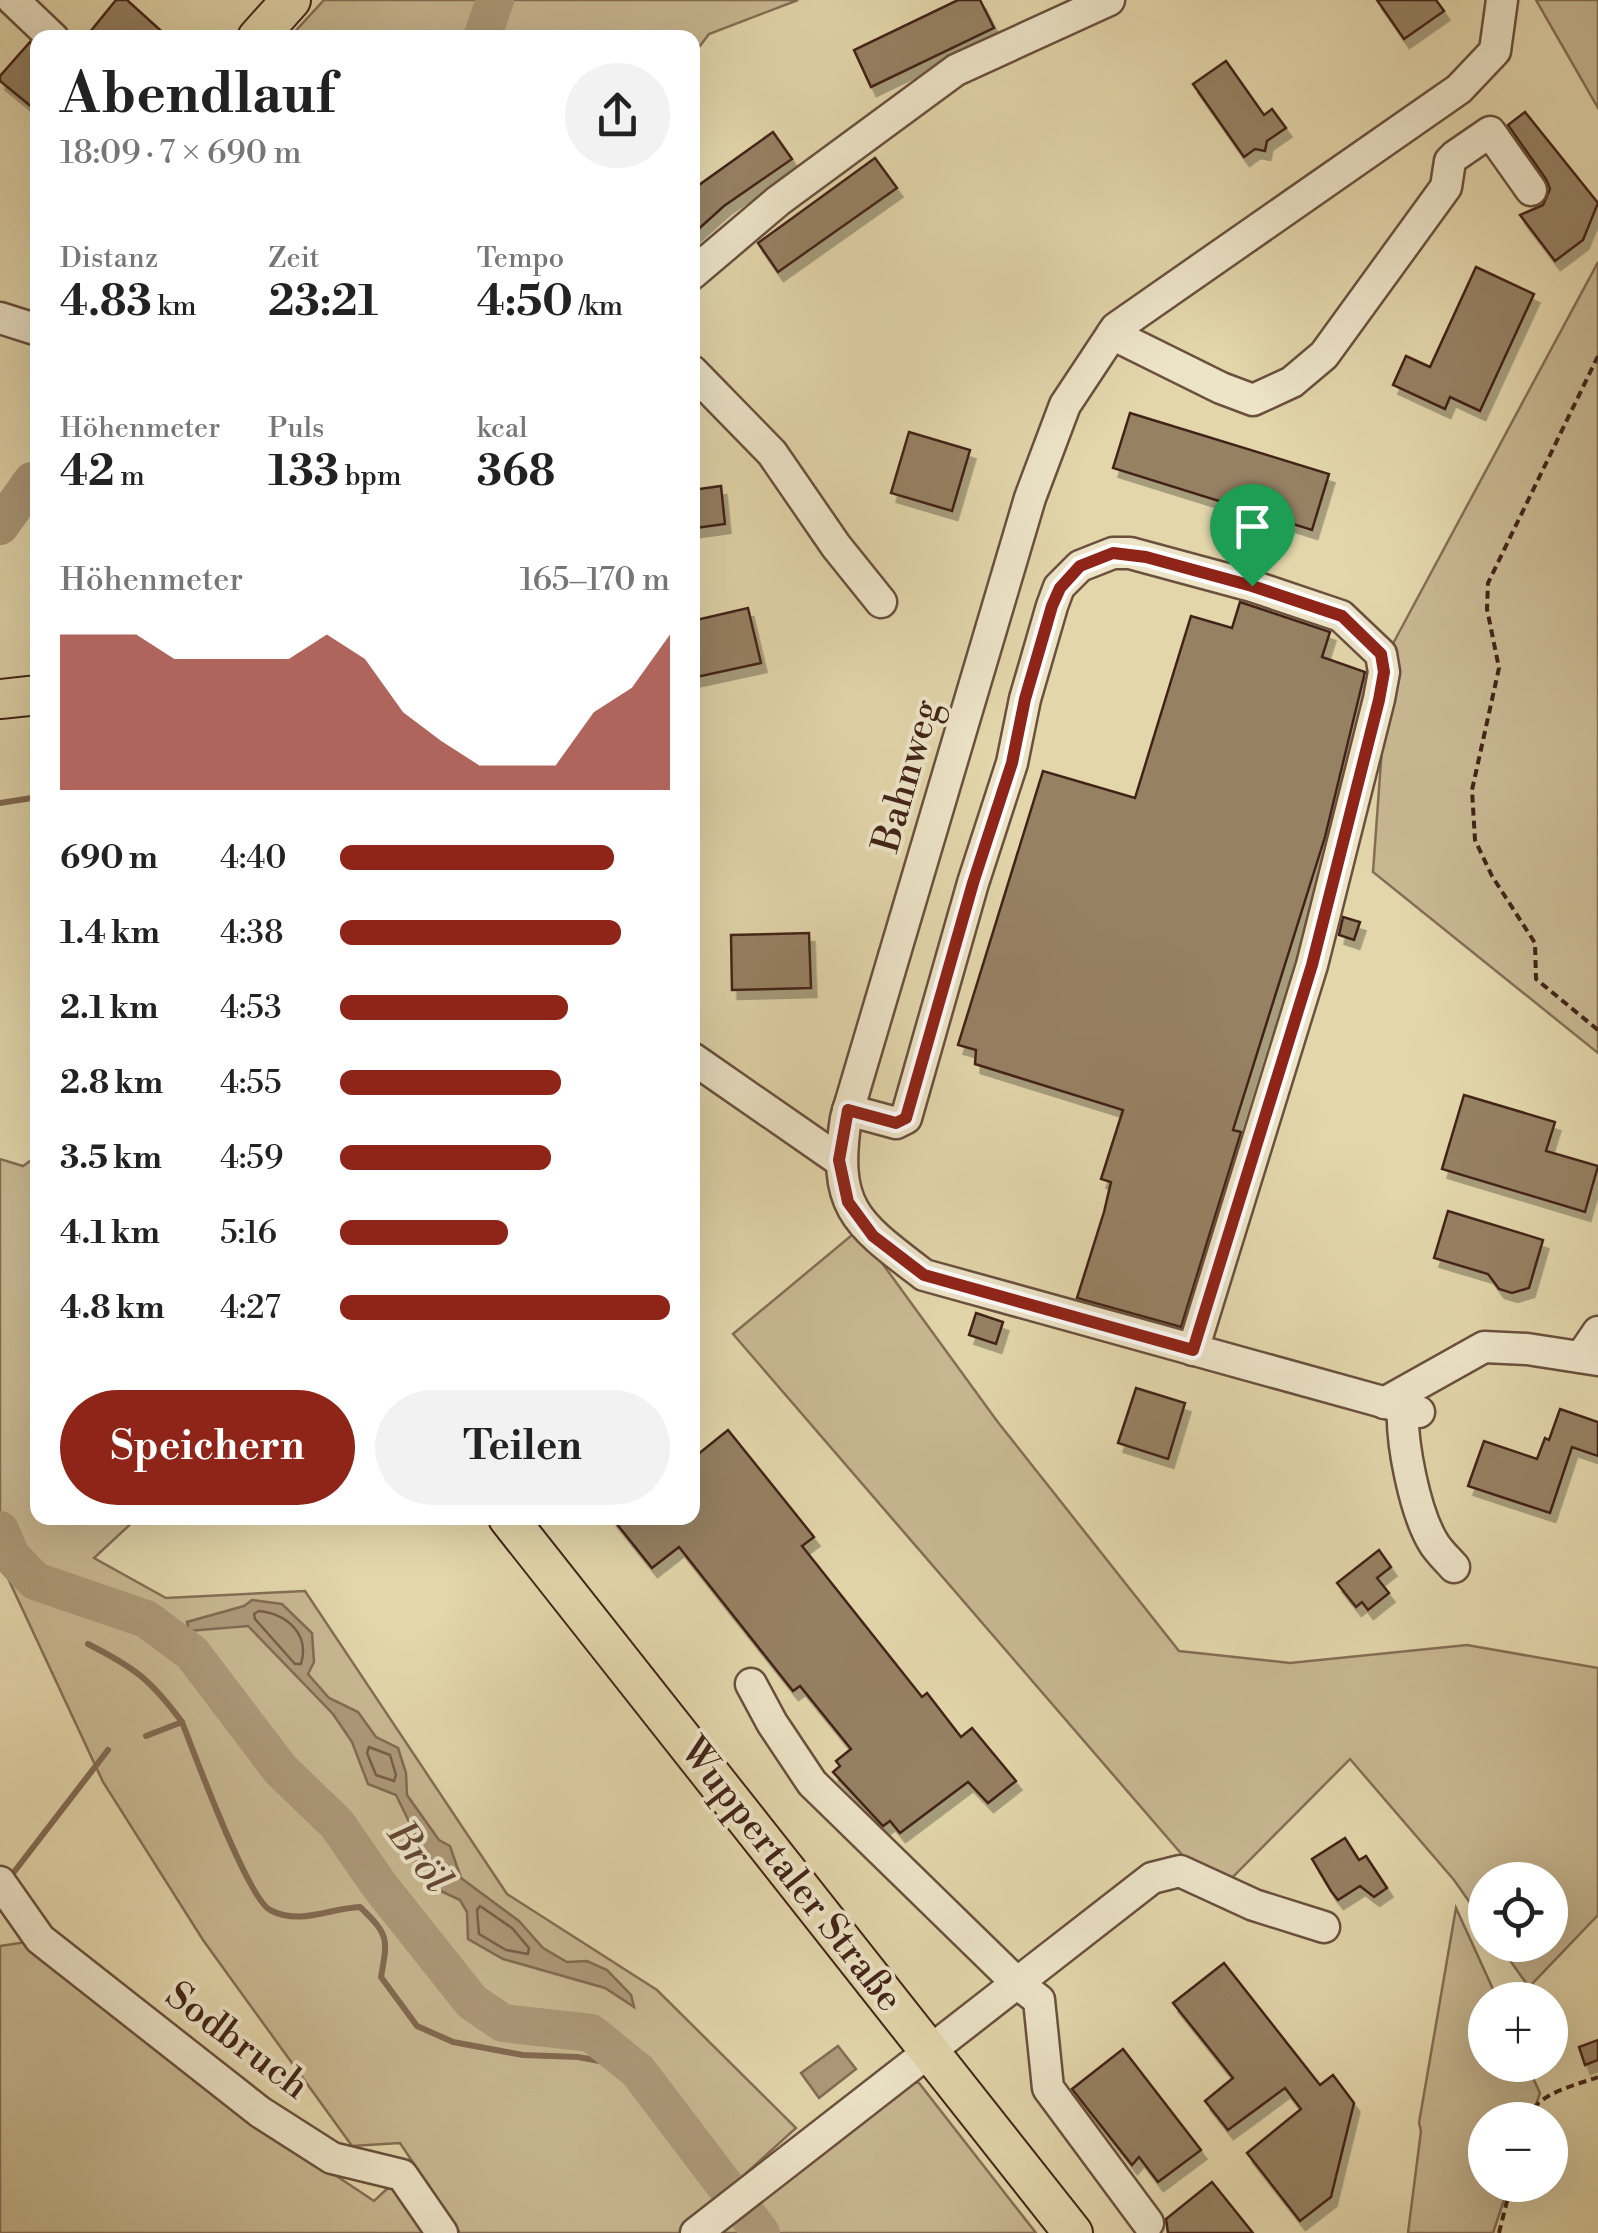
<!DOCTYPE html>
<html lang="de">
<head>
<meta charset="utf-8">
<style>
	:root { --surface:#fff; --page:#f2f2f2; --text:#222; --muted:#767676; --accent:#8f2418 }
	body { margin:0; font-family:"Libre Bodoni",serif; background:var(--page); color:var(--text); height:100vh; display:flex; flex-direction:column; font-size:38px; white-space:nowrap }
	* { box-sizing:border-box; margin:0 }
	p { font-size:32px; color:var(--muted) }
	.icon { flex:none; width:55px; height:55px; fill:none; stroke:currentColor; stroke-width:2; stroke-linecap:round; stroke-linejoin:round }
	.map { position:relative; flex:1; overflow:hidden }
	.drawer { position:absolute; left:30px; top:30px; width:670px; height:1495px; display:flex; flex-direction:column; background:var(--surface); border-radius:20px; box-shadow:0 10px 40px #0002 }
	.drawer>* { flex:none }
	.tools { position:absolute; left:1468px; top:1862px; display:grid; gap:20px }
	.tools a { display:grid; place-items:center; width:100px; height:100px; border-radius:50%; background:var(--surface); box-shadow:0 10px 40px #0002; font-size:50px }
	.pin { position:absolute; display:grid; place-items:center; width:85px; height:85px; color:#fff; margin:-102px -42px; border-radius:50% 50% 50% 0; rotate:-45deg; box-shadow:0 0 10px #0007 }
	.pin .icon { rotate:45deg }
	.round { display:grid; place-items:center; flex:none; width:105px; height:105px; border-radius:52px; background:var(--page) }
	.headline { display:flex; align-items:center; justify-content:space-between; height:170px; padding:0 30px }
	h1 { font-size:55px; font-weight:700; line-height:75px }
	.stats { display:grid; grid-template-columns:repeat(3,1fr); gap:15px; height:170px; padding:10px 30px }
	.stats div { display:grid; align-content:center }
	.stats b { font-size:42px; font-weight:700 }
	.stats small { font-size:28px; font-weight:400 }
	.stats p { font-size:28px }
	.chart { height:280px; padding:20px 30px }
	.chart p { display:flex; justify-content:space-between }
	.chart svg { width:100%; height:180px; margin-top:10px; fill:var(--accent); opacity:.7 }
	.button { display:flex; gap:20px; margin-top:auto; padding:20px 30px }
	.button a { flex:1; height:115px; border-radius:60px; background:var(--accent); color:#fff; font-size:40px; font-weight:700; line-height:115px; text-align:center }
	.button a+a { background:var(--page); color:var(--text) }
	ul { padding:0 30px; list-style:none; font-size:32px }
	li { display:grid; grid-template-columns:160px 120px 1fr; align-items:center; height:75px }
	li i { height:25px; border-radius:12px; background:var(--accent) }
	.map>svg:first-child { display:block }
	.green { fill:#c8b892; stroke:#856e55; stroke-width:2.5 }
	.water { fill:#ac9979; stroke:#826a52; stroke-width:2.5 }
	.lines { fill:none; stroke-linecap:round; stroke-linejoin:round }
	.shore { stroke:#775e48; stroke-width:2.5 }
	.stream { stroke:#826a52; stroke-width:6 }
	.river { stroke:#ac9979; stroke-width:38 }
	.building { fill:#968164; stroke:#422418; stroke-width:2.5; filter:url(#shadow) }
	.minor-casing { stroke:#6a503d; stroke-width:35 }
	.major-casing { stroke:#422418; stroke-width:42 }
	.path { stroke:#422418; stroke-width:4; stroke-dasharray:8 5; stroke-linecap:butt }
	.minor { stroke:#ede4c8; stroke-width:30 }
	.major { stroke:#e3d6ab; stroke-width:38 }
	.route-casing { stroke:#fff; stroke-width:20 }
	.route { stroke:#8f2418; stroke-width:12 }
	.labels { text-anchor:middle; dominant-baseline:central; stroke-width:8; stroke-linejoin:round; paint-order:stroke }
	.street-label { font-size:38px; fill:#422418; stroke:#ede4c8 }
	.water-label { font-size:40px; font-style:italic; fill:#624735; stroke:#ede4c8 }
</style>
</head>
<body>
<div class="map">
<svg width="1598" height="2233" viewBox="0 0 1598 2233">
	<defs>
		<filter id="shadow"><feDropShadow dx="5.5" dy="9" stdDeviation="0" flood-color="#0004"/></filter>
	</defs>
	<rect width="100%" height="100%" fill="#e3d6ab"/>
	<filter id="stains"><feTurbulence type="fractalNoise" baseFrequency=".002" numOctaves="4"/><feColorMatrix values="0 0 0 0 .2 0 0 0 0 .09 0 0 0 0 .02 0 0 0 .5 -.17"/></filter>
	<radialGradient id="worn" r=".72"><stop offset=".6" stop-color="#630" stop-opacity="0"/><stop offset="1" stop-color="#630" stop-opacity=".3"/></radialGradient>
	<g class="green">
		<polygon points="324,0 798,0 709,34 693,55 692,38 290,37"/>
		<polygon points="1536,0 1598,0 1598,108"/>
		<polygon points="1598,262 1598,1053 1373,872 1389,651"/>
		<polygon points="37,1156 38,1518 137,1518 94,1558 166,1598 305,1591 507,1894 657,1990 796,2128 680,2233 460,2233 400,2143 352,2146 203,1940 103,1782 0,1561 0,1159 23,1166"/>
		<polygon points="858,1230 997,1421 1179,1651 1290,1663 1467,1645 1598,1668 1598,1915 1529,1987 1499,1945 1550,1945 1550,1880 1485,1880 1485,1924 1454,1880 1350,1759 1216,1894 733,1334"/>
		<polygon points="1456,1908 1498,2000 1485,2000 1485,2065 1527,2065 1540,2093 1531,2120 1485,2120 1485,2185 1509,2185 1493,2233 1408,2233 1421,2131 1419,2123"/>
		<polygon points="26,1942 281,2139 374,2201 402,2175 448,2233 0,2233 0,1946"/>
		<polygon points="906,2081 919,2083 1036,2233 713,2233"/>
	</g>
	<g class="water">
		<polygon points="252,1600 282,1604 312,1633 314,1662 308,1674 329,1698 358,1712 376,1737 398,1748 406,1773 407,1795 439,1840 450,1846 461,1878 519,1921 543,1948 567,1962 587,1961 607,1970 631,1995 634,2007 605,1988 503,1959 468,1939 467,1912 460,1900 428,1885 416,1861 416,1836 396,1795 368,1784 352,1742 333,1714 248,1626 189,1631 187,1622 244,1606"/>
		<polygon points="838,2046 856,2069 819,2098 801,2073"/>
	</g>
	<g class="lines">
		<g class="shore">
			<path d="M259,1611C287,1614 310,1634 301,1664H295L255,1619L254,1614Z"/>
			<polygon points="369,1747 390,1755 396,1775 394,1781 376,1775 367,1753"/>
			<polygon points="480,1906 512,1928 529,1948 528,1954 506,1950 479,1934 477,1910"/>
		</g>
		<g class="stream">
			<polyline points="0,803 38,797"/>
			<path d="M88,1644C135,1668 150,1679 182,1722"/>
			<path d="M146,1736L182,1722C194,1753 247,1897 270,1910C300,1926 330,1908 360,1907C389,1935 388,1938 381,1977L417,2026L453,2042L523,2055L578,2057L632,2067"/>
			<polyline points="14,1872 108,1750"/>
		</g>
		<g class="river">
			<polyline points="482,38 495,0"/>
			<polyline points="0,526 32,481 38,480"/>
			<polyline points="0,1530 11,1556 35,1581 146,1619 192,1653 280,1769 337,1824 379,1885 472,2002 503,2023 591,2033 638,2071 761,2233"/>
		</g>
	</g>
	<g class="building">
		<polygon points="116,0 127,0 169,38 85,38"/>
		<polygon points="958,0 980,0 994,28 871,87 854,50"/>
		<polygon points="1377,0 1436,0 1444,11 1404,39"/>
		<polygon points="30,42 38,49 38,112 0,81 0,76"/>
		<polygon points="1226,61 1264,115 1272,109 1286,128 1267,141 1265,151 1255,149 1244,157 1193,84"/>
		<polygon points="1525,112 1598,203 1583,240 1555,261 1520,215 1543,205 1550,189 1546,179 1508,125"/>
		<polygon points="773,132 792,159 724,206 692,235 692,190"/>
		<polygon points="875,158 897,188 778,272 758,243"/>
		<polygon points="1476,267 1534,294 1480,411 1450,397 1445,409 1393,385 1406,356 1430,367"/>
		<polygon points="1130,413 1329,474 1312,530 1113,468"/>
		<polygon points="909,432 970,450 952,511 891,493"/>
		<polygon points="721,486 725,524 695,528 692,490"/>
		<polygon points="1240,602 1330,632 1322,657 1365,672 1325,837 1233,1130 1241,1132 1181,1327 1077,1298 1104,1212 1111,1182 1101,1179 1123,1110 975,1064 976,1050 958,1045 1043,771 1135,798 1191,616 1232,628"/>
		<polygon points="748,608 761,663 692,678 692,621"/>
		<polygon points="1343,917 1360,922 1354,940 1339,935"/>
		<polygon points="809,933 811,988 732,990 731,935"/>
		<polygon points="1464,1095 1555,1122 1546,1151 1598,1166 1585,1212 1442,1169"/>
		<polygon points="1448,1211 1543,1240 1529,1288 1512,1293 1499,1289 1488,1274 1434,1258"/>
		<polygon points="976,1313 1003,1322 996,1344 969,1335"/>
		<polygon points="1136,1388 1185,1403 1168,1459 1118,1443"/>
		<polygon points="1560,1409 1598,1422 1598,1456 1572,1447 1550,1513 1468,1486 1484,1441 1537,1459 1545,1438 1549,1440"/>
		<polygon points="728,1430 814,1537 802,1546 922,1697 927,1693 961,1737 972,1728 1016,1781 988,1803 968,1782 900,1833 890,1821 883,1826 833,1772 840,1766 836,1761 851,1749 800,1686 793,1691 679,1547 652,1568 612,1518 692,1518 692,1459"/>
		<polygon points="1379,1550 1391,1567 1377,1578 1389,1593 1368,1610 1362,1602 1356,1607 1337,1583"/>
		<polygon points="1345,1838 1359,1860 1366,1856 1387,1888 1374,1897 1360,1886 1338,1900 1331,1891 1312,1859"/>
		<polygon points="1224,1963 1320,2085 1333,2075 1354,2103 1331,2197 1300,2221 1247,2153 1301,2109 1285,2088 1228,2130 1205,2101 1233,2078 1173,2003"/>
		<polygon points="1598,2040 1598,2060 1585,2065 1579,2047"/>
		<polygon points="1123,2049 1201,2150 1158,2182 1139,2157 1132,2165 1072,2089"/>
		<polygon points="1212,2182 1253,2233 1168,2233 1166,2219"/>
	</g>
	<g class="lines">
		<defs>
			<g id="minor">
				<polyline points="13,0 53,38"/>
				<polyline points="692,274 778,201 956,70 1109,0"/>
				<polyline points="0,318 38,330"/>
				<polyline points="1112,334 1221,388 1253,400 1292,382 1324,355 1446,187 1450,161 1455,156 1490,132 1531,190"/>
				<polyline points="692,371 772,453 836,546 881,602"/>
				<polyline points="692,1058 839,1160"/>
				<polyline points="848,1110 896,1123 906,1118 973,883 1012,763 1025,699 1052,606 1059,587 1080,566 1113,553 1130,553 1252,586 1341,616 1381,654 1384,672 1379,699 1312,965 1193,1350"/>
				<polyline points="1581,1357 1598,1332"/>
				<polyline points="1384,1403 1484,1347 1527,1349 1598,1360"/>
				<path d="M1403,1408C1401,1443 1415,1512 1433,1542C1438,1551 1447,1559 1454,1567"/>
				<path d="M1419,1412L924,1275C856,1223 832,1208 846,1118L1030,498L1065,405L1116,328L1459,89L1495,51L1502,0"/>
				<polyline points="751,1684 772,1723 812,1783 1018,1984 1039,2000 1048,2088 1148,2223"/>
				<polyline points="0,1882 40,1939 260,2112 332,2158 402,2175 442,2233"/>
				<polyline points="696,2233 1152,1878 1180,1871 1254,1905 1324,1927"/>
			</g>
			<g id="major">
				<polyline points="257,38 291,0"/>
				<polyline points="0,699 38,695"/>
				<polyline points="508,1518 1073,2233"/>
			</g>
		</defs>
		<use href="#minor" class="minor-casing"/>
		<use href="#major" class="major-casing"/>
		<g class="path">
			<polyline points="1598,356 1488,583 1487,609 1499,668 1472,790 1475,840 1492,876 1535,943 1536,979 1598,1030"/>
			<path d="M1528,2120C1535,2093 1574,2086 1598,2077"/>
			<polyline points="1499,2233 1511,2185"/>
		</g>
		<use href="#minor" class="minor"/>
		<use href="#major" class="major"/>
	</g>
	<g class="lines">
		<defs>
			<polygon id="route" points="1113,553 1146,557 1252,586 1342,616 1381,654 1384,672 1379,700 1312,965 1193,1350 924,1275 873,1236 848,1202 839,1160 848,1110 896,1123 906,1118 973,883 1012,763 1025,699 1052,606 1060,588 1080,566"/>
		</defs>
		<use href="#route" class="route-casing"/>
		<use href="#route" class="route"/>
	</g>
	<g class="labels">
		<g class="street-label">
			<text transform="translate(907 776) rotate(-74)">Bahnweg</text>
			<text transform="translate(791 1875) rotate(52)">Wuppertaler Straße</text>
			<text transform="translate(237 2041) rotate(37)">Sodbruch</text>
		</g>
		<g class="water-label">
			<text transform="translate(419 1857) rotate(53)">Bröl</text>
		</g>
	</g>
	<rect width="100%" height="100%" filter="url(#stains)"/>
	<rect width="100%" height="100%" fill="url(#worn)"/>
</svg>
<div class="tools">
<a><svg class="icon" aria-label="locate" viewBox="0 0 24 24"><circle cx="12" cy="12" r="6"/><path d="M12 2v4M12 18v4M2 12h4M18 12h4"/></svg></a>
<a>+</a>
<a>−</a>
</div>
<div class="pin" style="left:1252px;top:586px;background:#1e9e55"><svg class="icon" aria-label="arrive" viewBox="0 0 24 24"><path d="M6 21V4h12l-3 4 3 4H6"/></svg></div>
<section class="drawer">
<div class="headline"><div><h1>Abendlauf</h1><p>18:09 · 7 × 690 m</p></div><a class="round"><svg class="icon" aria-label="share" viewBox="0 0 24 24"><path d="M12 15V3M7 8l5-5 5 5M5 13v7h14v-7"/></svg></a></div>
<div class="stats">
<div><p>Distanz</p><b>4.83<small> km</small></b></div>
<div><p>Zeit</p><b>23:21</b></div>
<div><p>Tempo</p><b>4:50<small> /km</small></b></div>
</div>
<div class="stats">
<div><p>Höhenmeter</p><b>42<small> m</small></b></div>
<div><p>Puls</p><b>133<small> bpm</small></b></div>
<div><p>kcal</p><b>368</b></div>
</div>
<div class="chart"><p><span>Höhenmeter</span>165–170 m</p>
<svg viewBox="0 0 160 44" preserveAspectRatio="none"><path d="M0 44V6L10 6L20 6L30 12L40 12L50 12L60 12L70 6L80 12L90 25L100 32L110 38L120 38L130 38L140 25L150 19L160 6V44z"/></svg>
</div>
<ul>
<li><b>690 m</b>4:40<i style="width:83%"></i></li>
<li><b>1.4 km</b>4:38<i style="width:85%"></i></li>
<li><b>2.1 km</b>4:53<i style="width:69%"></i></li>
<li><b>2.8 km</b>4:55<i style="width:67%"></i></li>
<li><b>3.5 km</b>4:59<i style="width:64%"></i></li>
<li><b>4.1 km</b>5:16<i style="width:51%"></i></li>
<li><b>4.8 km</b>4:27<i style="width:100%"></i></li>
</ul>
<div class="button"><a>Speichern</a><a>Teilen</a></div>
</section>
</div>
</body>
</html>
